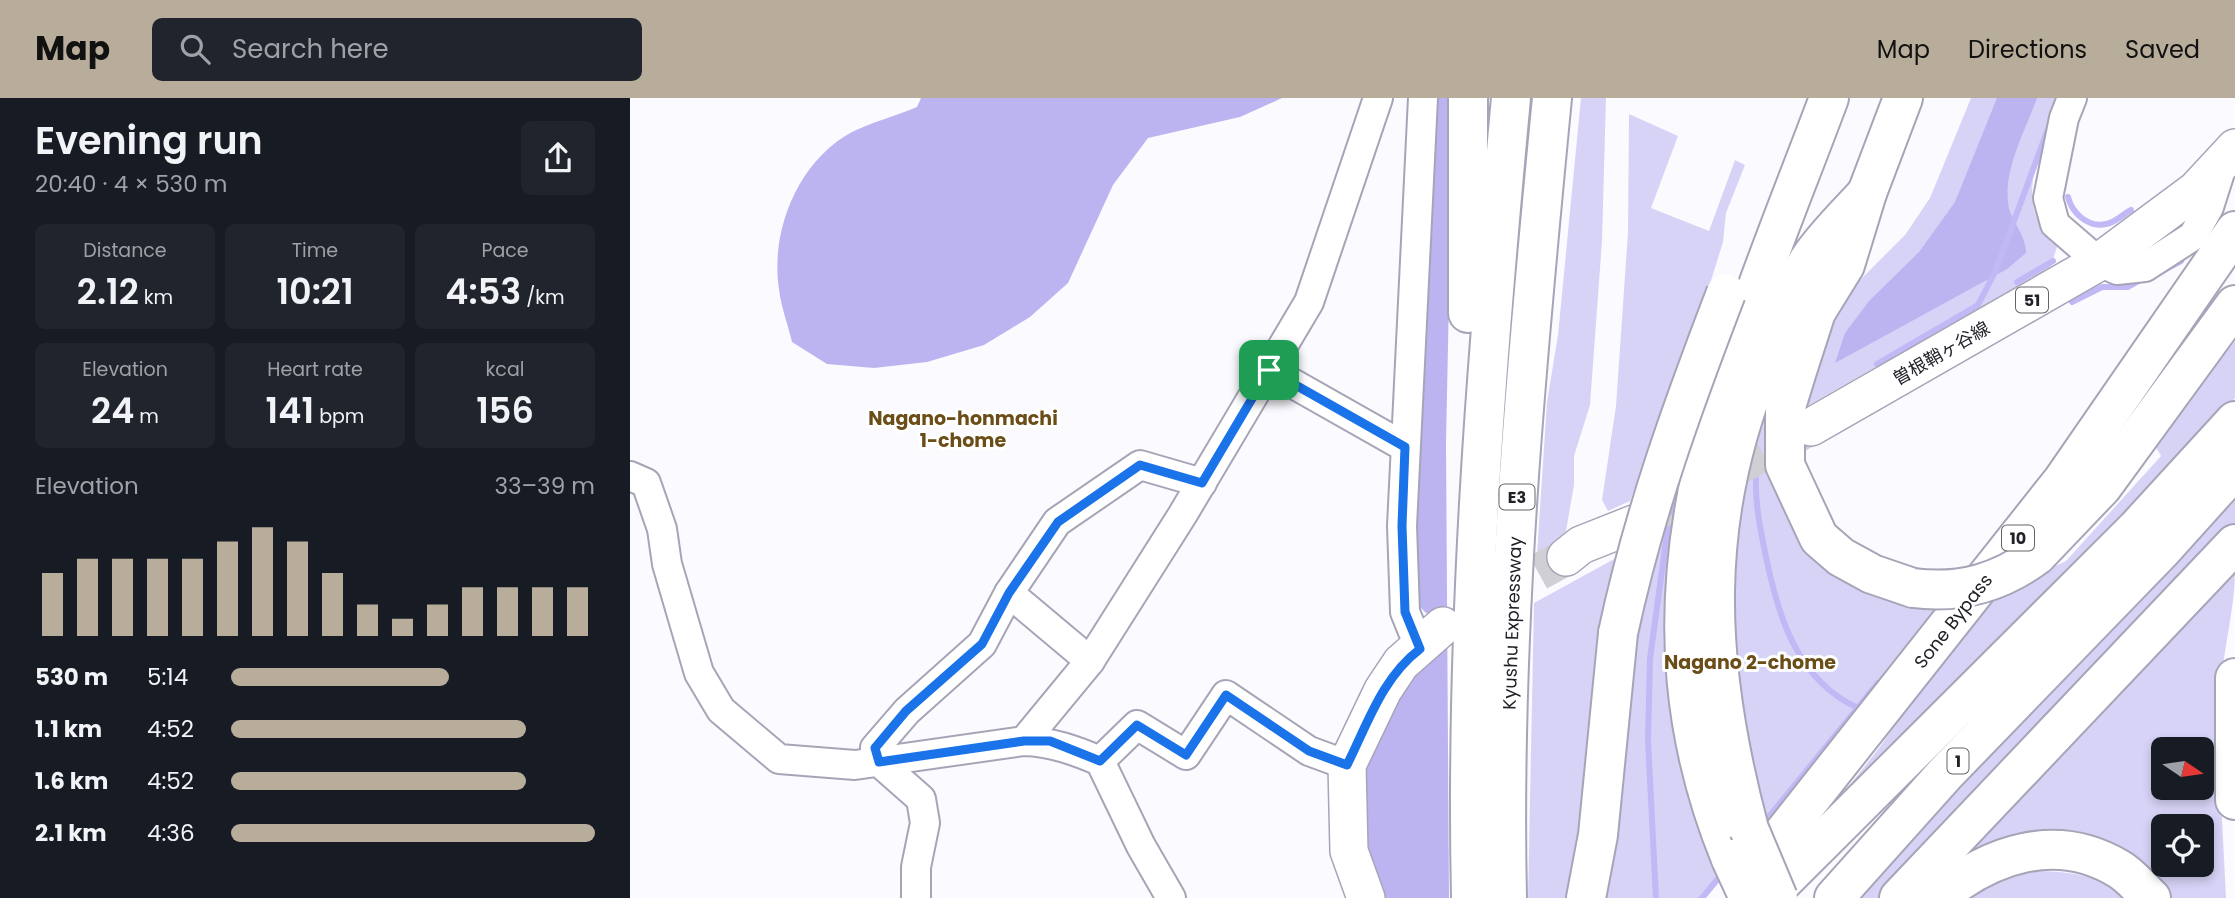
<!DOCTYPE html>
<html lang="en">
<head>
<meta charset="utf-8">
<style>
	:root { --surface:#171b24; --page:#20242c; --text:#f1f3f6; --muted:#9ea1a6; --accent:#b8ad9a }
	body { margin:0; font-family:Poppins,"Noto Sans JP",sans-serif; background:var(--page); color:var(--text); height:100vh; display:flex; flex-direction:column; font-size:26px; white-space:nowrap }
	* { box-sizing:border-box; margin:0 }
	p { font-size:23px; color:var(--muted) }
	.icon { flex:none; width:38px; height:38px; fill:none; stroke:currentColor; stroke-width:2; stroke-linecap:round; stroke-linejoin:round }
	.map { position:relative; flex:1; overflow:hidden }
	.details { display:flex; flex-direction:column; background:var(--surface); width:630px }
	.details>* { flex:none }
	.needle { width:46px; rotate:103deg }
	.tools { position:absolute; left:1521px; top:639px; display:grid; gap:14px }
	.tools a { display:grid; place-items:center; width:63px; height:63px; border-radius:10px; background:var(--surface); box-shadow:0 4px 10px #0003; font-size:35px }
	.pin { position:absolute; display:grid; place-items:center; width:60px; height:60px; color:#fff; margin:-30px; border-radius:14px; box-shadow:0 4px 10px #0006 }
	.round { display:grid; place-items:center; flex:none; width:74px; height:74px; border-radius:10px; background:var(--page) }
	.headline { display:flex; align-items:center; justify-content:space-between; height:119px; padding:0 35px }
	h1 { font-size:38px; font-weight:600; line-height:52px }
	.figures { display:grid; grid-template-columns:repeat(3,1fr); gap:10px; height:119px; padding:7px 35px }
	.figures div { display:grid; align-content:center; border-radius:10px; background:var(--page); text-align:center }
	.figures b { font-size:35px; font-weight:600 }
	.figures small { font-size:19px; font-weight:400 }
	.figures p { font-size:19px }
	.chart { height:196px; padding:14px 35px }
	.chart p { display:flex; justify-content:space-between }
	.chart svg { width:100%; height:126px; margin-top:7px; stroke:var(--accent); stroke-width:6 }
	ul { padding:0 35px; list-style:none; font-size:23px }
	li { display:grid; grid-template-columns:112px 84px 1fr; align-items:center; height:52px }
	li i { height:18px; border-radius:9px; background:var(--accent) }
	header { display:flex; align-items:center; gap:42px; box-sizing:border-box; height:98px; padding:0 35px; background:var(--accent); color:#111 }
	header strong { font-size:33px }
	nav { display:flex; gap:38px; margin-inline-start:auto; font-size:24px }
	.search { width:490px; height:63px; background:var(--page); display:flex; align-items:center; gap:18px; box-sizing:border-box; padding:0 24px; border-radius:10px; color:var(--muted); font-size:26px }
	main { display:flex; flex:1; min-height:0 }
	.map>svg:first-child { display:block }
	.green { fill:#d7d3f7; fill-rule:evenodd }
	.forest { fill:#bbb4f0 }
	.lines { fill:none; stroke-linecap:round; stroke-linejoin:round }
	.stream { stroke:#c0b9f6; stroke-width:6 }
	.major-tunnel { stroke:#d0cfd4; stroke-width:37; stroke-dasharray:37 18; stroke-linecap:butt }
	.minor-casing { stroke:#a6a5b8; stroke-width:32 }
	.major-casing { stroke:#a6a5b8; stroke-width:40 }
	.highway-casing { stroke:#a6a5b8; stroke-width:42 }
	.minor { stroke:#fff; stroke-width:28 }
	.major { stroke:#fff; stroke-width:37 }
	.highway { stroke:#fff; stroke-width:38 }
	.highway-bridge-casing { stroke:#a6a5b8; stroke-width:42; stroke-linecap:butt }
	.highway-bridge { stroke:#fff; stroke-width:38 }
	.route-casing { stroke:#fff; stroke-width:14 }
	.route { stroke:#1a73e8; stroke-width:9 }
	.labels { text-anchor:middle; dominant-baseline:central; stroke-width:6; stroke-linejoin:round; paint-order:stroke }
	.shield { fill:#fff; stroke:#646468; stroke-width:2 }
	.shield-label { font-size:16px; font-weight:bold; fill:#222128 }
	.street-label { font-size:18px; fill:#222128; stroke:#fff }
	.neighbourhood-label { font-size:19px; font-weight:bold; fill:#6b4e17; stroke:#fff }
</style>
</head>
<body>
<header>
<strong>Map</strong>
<div class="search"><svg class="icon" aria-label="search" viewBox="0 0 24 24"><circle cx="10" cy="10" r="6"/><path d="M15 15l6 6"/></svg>Search here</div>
<nav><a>Map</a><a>Directions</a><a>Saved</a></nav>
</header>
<main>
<section class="details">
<div class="headline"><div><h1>Evening run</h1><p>20:40 · 4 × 530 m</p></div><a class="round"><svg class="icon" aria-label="share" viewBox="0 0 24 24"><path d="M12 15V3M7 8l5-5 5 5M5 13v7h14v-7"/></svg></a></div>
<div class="figures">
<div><p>Distance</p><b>2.12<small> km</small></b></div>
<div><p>Time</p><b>10:21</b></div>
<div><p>Pace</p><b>4:53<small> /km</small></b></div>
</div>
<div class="figures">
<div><p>Elevation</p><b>24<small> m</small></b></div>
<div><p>Heart rate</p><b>141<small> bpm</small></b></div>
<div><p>kcal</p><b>156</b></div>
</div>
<div class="chart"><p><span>Elevation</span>33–39 m</p>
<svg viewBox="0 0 160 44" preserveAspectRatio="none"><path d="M5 44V22M15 44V17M25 44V17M35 44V17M45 44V17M55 44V11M65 44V6M75 44V11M85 44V22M95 44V33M105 44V38M115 44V33M125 44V27M135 44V27M145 44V27M155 44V27"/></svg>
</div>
<ul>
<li><b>530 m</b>5:14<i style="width:60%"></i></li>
<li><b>1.1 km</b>4:52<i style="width:81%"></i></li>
<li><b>1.6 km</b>4:52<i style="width:81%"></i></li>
<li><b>2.1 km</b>4:36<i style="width:100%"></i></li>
</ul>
</section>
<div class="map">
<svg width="1605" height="800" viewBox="0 0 1605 800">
	<rect width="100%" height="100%" fill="#fbfbff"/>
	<g class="green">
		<polygon points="951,0 976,0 972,143 960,307 944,358 944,387 936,433 926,446 907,456 917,304 928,237"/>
		<path d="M1341,0H1432C1418,36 1390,83 1408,122C1413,131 1421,141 1427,149L1420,170L1168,313L1181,265L1214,198L1275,137L1300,100Z"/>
		<polygon points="999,16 1048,38 1021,110 1079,133 1105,62 1115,67 1096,115 1093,144 1074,205 1000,403 978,413 972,402 986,308 998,134"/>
		<polygon points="1605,243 1605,300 1570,344 1253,654 1213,707 1161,762 1249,650 1357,500 1436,463 1531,358 1523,344"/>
		<polygon points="1087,266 1093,778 1074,800 972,800 1005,545 1018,477"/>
		<polygon points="1146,269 1143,386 1158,422 1176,447 1315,507 1135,733 1100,580 1110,386"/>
		<polygon points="1605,394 1605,428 1253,800 1222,800"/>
		<polygon points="986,460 972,540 960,678 938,800 898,800 904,505"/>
		<path d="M1605,472C1605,512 1593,550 1591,590C1587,660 1593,730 1596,800H1542L1517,773L1327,766ZM1533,651H1572V690H1533ZM1533,728H1572V766H1533Z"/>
		<path d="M1404,773C1439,773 1470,777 1498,800H1336L1383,776Z"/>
	</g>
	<g class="forest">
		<path d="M291,0H652L610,19L518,40L483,87L438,185L400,219L354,247L297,264L244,270L197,266L162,244C158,227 151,209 149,191C140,133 168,63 222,34C242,24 266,18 287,9Z"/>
		<polygon points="798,0 823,0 823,7 816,345 819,800 736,800 722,680 805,515 796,515 783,502"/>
		<path d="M1367,0H1407C1396,31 1374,70 1378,104C1379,122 1396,135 1396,155L1377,171L1205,265L1215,235L1239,203L1289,154L1325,104Z"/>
	</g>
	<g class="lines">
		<g class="stream">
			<path d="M1438,99C1442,115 1458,130 1476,126C1485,125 1493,116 1501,112"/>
			<polyline points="1534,172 1551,163"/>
			<polyline points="1387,184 1423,163"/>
			<polyline points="1442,204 1472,189 1498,189 1514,180"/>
			<polyline points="1247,266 1348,207 1365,174 1418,31"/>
			<path d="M1126,379C1125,405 1130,430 1135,454C1147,515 1166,582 1228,610"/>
			<polyline points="1133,726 1248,585"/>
			<polyline points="1026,800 1018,642 1020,561 1041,406"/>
			<polyline points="1072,800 1092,776"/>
		</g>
		<g class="major-tunnel">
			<polyline points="1004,426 1180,329"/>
			<polyline points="860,501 936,459"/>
		</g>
		<defs>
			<g id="minor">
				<polyline points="1442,0 1434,20 1418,100 1425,126 1469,164 1487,172 1515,169 1563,138 1579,109 1592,68"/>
				<polyline points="639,272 775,349"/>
				<path d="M0,378L16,385L32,431L37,466L69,575L91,612L149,661L225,667L394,643C422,644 444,652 470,663L511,748L541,800"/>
				<polyline points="379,495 427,424 510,367 572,385"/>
				<polyline points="790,551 775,514 772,428 793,0"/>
				<polyline points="394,643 460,563 553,416 679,204 748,0"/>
				<polyline points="470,663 507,627 556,657 596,597 679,653 717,667"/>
				<polyline points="286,800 286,769 295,725 291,701 249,664 245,650 277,613 352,546 379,495 460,563"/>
			</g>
			<g id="major">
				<polyline points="1181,329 1469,164 1566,92 1605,50"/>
				<polyline points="936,459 951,447 1004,426"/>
				<polyline points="736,800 719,753 717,667 753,592 771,565 813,528"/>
			</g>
			<g id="highway">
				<polyline points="1273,0 1237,95 1215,167 1186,214 1167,273 1155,312 1155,367 1189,440 1211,459 1242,476 1283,490"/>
				<polyline points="838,215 838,0"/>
				<polyline points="1407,457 1472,389 1605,207"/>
				<polyline points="1605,580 1605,702"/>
				<path d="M1119,731C1075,566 1067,421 1135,260C1150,226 1160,190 1181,159C1197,136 1218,116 1237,95"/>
				<path d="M1101,761C988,486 1103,257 1199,0"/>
				<polyline points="1114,785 1433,382 1605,133"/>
				<path d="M841,800C835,533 856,266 881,0"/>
				<path d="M877,800C871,533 896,266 922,0"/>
				<polyline points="956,800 968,737 988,535"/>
				<polyline points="1136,800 1507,430 1605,323"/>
				<polyline points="1204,800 1315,676 1532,452 1605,371"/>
				<polyline points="1269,800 1605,446"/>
				<path d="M1307,800C1360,756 1426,733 1489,771C1501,778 1511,791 1521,800"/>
			</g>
		</defs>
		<use href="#minor" class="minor-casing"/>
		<use href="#major" class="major-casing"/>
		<use href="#highway" class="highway-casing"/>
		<use href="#minor" class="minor"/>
		<use href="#major" class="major"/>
		<use href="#highway" class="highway"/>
		<defs>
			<g id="highway-bridge">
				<path d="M1283,490C1330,496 1370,485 1407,457"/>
				<path d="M988,535C1014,414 1052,310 1096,195"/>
				<polyline points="1119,731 1148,800"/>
				<polyline points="1101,761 1119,800"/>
			</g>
		</defs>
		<use href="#highway-bridge" class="highway-bridge-casing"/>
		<use href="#highway-bridge" class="highway-bridge"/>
	</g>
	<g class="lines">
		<defs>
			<path id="route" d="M639,272L775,349L772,428L775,514L790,551C752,580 738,625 717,667L679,653L596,597L556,657L507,627L470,663L420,643H394L249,664L245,650L276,613L352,546L379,495L428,424L510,367L572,385Z"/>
		</defs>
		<use href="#route" class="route-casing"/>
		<use href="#route" class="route"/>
	</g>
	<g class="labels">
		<g class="shield">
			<rect x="1386" y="189.5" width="32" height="25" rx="5"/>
			<rect x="869.5" y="386.5" width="35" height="25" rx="5"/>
			<rect x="1372" y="427.5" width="32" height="25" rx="5"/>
			<rect x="1317.5" y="650.5" width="21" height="25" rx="5"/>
		</g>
		<g class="shield-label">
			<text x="1402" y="202">51</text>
			<text x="887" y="399">E3</text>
			<text x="1388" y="440">10</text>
			<text x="1328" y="663">1</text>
		</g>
		<g class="street-label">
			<text transform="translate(1311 255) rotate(-30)">曽根鞘ヶ谷線</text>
			<text transform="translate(1323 523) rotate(-52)">Sone Bypass</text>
			<text transform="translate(882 525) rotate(-88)">Kyushu Expressway</text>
		</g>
		<g class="neighbourhood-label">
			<text x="333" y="320">Nagano-honmachi<tspan x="333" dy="22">1-chome</tspan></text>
			<text x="1120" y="564">Nagano 2-chome</text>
		</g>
	</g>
</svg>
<div class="tools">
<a><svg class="needle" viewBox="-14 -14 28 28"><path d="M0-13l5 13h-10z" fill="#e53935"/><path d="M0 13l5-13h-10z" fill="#9ea1a6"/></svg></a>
<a><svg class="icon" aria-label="locate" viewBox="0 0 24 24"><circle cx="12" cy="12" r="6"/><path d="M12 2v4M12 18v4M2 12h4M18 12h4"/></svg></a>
</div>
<div class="pin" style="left:639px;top:272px;background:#1e9e55"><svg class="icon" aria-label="arrive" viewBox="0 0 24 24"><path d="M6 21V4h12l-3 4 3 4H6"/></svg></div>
</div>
</main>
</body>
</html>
